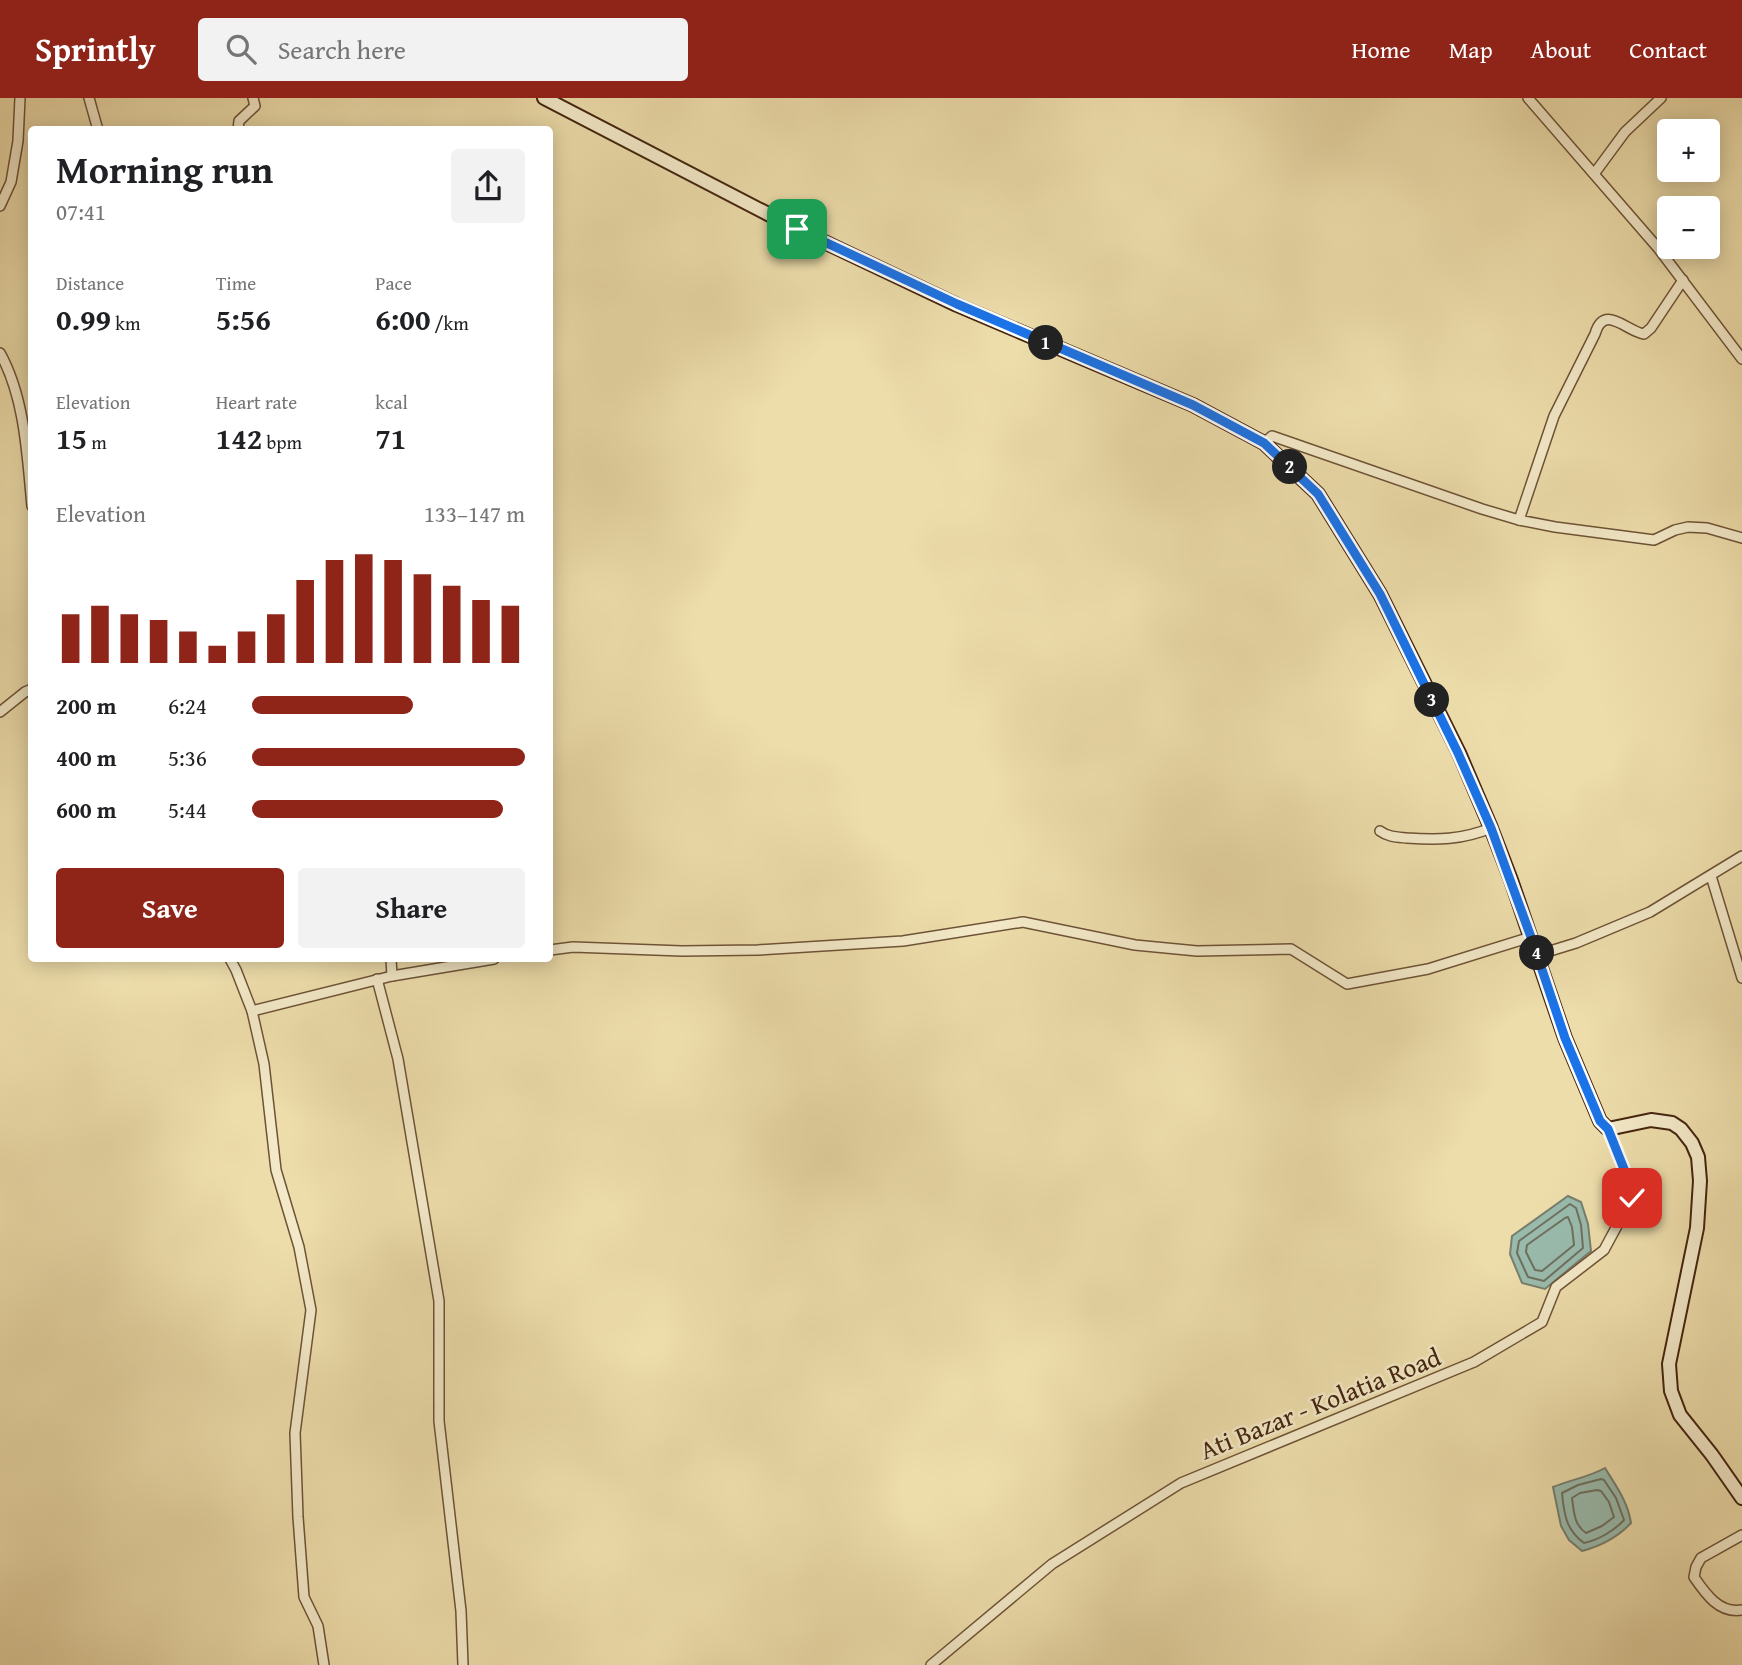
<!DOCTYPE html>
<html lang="en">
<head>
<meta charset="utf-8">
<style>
	:root { --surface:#fff; --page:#f2f2f2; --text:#202124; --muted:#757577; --accent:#8f2418 }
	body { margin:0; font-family:"Gentium Book Plus",serif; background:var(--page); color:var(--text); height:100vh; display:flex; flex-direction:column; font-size:26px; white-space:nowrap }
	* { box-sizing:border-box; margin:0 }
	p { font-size:23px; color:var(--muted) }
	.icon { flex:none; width:38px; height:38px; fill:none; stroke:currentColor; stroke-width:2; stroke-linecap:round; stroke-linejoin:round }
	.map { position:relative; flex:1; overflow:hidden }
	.details { position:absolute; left:28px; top:28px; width:525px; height:836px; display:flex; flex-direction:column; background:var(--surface); border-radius:7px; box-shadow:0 4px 18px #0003 }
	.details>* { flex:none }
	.fabs { position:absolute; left:1657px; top:21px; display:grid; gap:14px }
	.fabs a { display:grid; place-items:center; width:63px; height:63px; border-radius:7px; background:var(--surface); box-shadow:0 4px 18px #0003; font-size:35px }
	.pin { position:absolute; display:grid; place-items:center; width:60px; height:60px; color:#fff; margin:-30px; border-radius:14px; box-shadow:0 4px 10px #0006 }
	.km { position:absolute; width:35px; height:35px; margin:-18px; border-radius:50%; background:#222; color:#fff; font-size:19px; line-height:35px; text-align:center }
	.round { display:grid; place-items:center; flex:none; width:74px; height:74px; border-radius:7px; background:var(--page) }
	.headline { display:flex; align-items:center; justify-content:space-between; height:119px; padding:0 28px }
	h1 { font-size:38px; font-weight:700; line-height:52px }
	.figures { display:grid; grid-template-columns:repeat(3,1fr); gap:10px; height:119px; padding:7px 28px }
	.figures div { display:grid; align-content:center }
	.figures b { font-size:30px; font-weight:700 }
	.figures small { font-size:19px; font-weight:400 }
	.figures p { font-size:19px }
	.chart { height:196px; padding:14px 28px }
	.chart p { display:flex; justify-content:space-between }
	.chart svg { width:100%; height:126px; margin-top:7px; stroke:var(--accent); stroke-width:6 }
	.button { display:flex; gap:14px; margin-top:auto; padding:14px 28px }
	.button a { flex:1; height:80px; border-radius:7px; background:var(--accent); color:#fff; font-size:28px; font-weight:700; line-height:80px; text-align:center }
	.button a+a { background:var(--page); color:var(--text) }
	ul { padding:0 28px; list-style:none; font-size:23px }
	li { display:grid; grid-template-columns:112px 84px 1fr; align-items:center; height:52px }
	li i { height:18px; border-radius:9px; background:var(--accent) }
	header { display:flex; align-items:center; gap:42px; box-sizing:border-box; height:98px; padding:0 35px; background:var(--accent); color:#fff }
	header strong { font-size:33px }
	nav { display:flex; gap:38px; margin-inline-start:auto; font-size:24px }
	.search { width:490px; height:63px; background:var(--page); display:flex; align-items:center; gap:18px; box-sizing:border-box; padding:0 24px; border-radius:7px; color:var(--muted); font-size:26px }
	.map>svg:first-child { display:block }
	.water { fill:#99bbad; stroke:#777f6e; stroke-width:2 }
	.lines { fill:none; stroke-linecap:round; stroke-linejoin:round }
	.shore { stroke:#6e705e; stroke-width:2 }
	.street-casing { stroke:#6e5336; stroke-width:12 }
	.secondary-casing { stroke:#44250f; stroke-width:16 }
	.street { stroke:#f3e9c8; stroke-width:9 }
	.secondary { stroke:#f3e9c8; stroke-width:12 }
	.route-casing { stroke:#fff; stroke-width:14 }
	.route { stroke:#1a73e8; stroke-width:9 }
	.labels { text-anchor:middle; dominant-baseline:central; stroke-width:5; stroke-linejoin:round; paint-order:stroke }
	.street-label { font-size:26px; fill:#44250f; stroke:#f3e9c8 }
</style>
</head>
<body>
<header>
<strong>Sprintly</strong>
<div class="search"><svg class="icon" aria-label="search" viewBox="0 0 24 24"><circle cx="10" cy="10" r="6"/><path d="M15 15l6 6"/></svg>Search here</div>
<nav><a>Home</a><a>Map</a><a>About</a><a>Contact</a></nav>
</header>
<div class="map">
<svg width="1742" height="1567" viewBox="0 0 1742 1567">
	<rect width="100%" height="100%" fill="#edddab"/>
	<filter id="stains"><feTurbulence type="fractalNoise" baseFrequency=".00286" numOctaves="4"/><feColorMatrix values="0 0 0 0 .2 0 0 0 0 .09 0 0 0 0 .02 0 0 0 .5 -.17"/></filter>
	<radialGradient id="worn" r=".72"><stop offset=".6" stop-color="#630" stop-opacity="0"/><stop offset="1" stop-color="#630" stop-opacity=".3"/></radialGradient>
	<g class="water">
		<polygon points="1568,1098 1581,1104 1588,1126 1591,1153 1545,1191 1522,1185 1510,1156 1512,1138"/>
		<path d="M1605,1370C1616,1388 1628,1404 1631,1425C1618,1439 1601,1448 1582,1453L1569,1442L1561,1428L1553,1389C1570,1382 1589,1379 1605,1370Z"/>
	</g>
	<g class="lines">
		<g class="shore">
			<polygon points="1570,1106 1576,1110 1581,1127 1583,1150 1544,1183 1528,1179 1517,1155 1519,1143"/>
			<polygon points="1568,1119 1572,1129 1574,1147 1542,1173 1535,1172 1526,1154 1527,1147 1565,1120"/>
			<path d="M1601,1381L1604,1382L1616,1400L1624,1422C1614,1433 1598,1442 1584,1445C1566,1432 1564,1416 1562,1395L1578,1387Z"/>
			<path d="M1597,1392L1601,1393L1609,1404L1614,1419L1602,1428L1586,1435C1574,1427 1574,1414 1572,1400L1580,1395Z"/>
		</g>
		<defs>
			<g id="street">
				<polyline points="89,0 98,32"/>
				<polyline points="1528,0 1658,150 1742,261"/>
				<polyline points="238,32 239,23 255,8 253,0"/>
				<polyline points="1594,76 1625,34 1661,0"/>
				<polyline points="0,108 11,84 18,43 20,0"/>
				<path d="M1683,182L1651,230L1644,236C1626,233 1604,205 1595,236L1554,318L1519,422L1555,429L1654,442L1675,432L1688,429L1707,430L1742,440"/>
				<path d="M0,255C25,300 27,357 32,408"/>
				<polyline points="1264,345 1272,338 1482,411 1519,422"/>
				<polyline points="0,614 25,594 32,591"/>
				<path d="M1380,733C1388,739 1397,739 1407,740C1437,742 1462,742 1491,730"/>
				<polyline points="1711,778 1742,880"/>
				<polyline points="550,852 573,849 682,853 758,852 903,843 1023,824 1135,847 1197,853 1291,851 1347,886 1428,871 1531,839"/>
				<polyline points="1537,857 1576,845 1650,814 1742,758"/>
				<polyline points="230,861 236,872 252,913 264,966 276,1072 299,1149 311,1212 295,1335 298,1419 304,1499 318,1528 324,1567"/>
				<polyline points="391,861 392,878"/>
				<polyline points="377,881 398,961 439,1203 439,1323 461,1513 463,1567"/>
				<polyline points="252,913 392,878 494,861"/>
				<path d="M1742,1437L1701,1460L1696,1469L1694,1479C1705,1495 1719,1516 1742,1512"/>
				<polyline points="931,1567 1052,1466 1181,1385 1474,1264 1542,1224 1556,1189 1604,1152 1632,1100 1632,1091 1608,1031"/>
			</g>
			<polyline id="secondary" points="544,0 797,131 957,207 1193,307 1264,345 1302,381 1318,396 1380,496 1459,655 1491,730 1511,782 1565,940 1600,1023 1608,1031 1651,1022 1672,1025 1681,1031 1692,1045 1698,1059 1700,1083 1697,1130 1669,1266 1671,1293 1680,1317 1712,1357 1742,1400"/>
		</defs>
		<use href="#street" class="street-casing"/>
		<use href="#secondary" class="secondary-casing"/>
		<use href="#street" class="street"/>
		<use href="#secondary" class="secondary"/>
	</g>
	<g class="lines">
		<defs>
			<polyline id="route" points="797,131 957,206 1193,307 1264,345 1318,396 1380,496 1458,655 1491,730 1531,839 1565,940 1600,1023 1608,1031 1632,1091 1632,1100"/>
		</defs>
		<use href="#route" class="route-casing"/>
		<use href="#route" class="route"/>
	</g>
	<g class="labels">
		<g class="street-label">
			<text transform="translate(1320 1305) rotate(-22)">Ati Bazar - Kolatia Road</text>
		</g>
	</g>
	<rect width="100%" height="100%" filter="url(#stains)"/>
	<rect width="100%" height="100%" fill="url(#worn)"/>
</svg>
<div class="fabs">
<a>+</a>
<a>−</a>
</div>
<div class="pin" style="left:797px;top:131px;background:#1e9e55"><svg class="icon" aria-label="arrive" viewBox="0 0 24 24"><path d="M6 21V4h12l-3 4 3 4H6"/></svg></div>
<div class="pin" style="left:1632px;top:1100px;background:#d93025"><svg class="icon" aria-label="check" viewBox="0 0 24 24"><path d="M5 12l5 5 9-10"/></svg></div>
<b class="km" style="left:1046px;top:245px">1</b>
<b class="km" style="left:1290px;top:369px">2</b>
<b class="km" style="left:1432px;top:602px">3</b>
<b class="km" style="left:1537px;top:855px">4</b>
<section class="details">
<div class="headline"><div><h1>Morning run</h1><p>07:41</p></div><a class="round"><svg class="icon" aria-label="share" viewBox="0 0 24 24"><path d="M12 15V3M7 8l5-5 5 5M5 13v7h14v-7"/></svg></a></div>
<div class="figures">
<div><p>Distance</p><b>0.99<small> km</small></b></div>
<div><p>Time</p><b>5:56</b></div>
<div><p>Pace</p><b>6:00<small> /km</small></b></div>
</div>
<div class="figures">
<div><p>Elevation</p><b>15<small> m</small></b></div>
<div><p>Heart rate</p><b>142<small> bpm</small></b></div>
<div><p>kcal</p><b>71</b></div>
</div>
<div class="chart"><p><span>Elevation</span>133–147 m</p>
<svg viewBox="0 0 160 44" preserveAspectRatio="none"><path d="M5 44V27M15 44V24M25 44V27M35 44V29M45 44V33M55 44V38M65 44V33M75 44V27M85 44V15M95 44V8M105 44V6M115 44V8M125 44V13M135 44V17M145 44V22M155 44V24"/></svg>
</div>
<ul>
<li><b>200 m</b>6:24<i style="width:59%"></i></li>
<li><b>400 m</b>5:36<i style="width:100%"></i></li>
<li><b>600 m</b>5:44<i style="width:92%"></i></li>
</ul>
<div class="button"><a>Save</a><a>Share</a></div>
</section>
</div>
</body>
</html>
